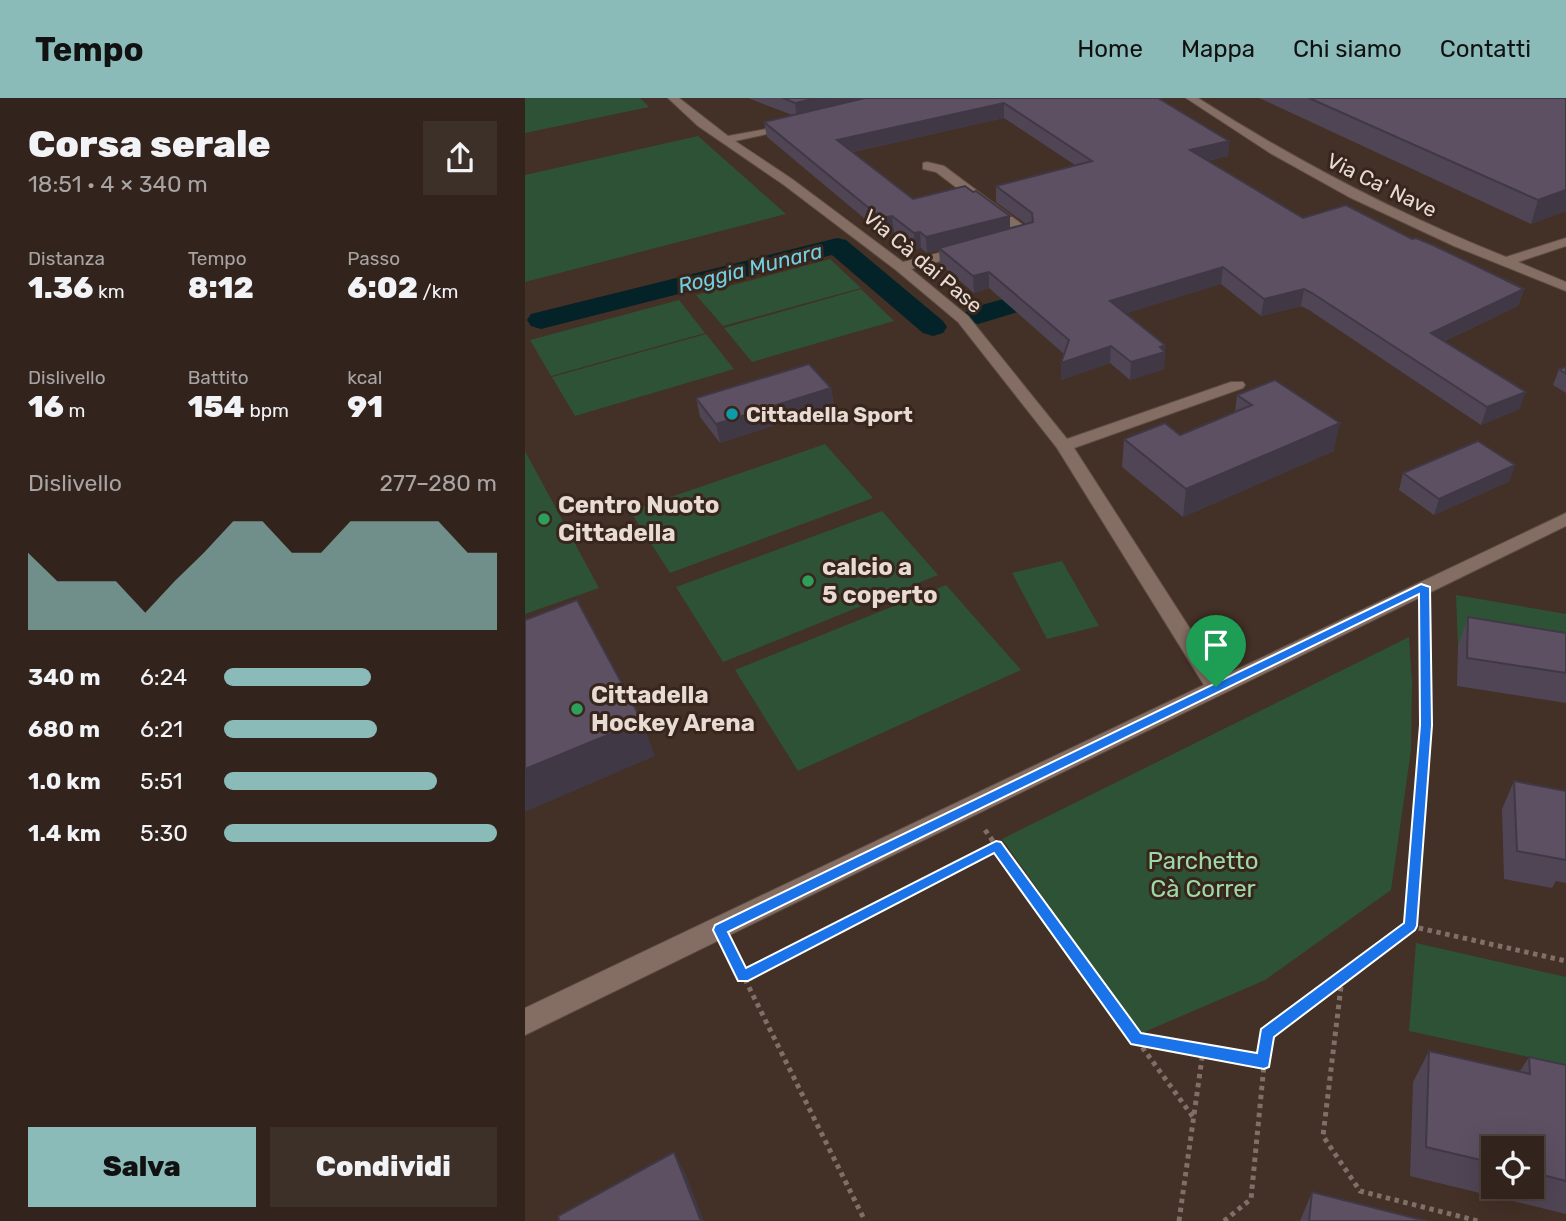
<!DOCTYPE html>
<html lang="it">
<head>
<meta charset="utf-8">
<style>
	:root { --surface:#32241c; --page:#3d3029; --text:#f1f3f6; --muted:#a8a4a3; --line:#4d413b; --accent:#8bbbb9 }
	body { margin:0; font-family:Rubik,sans-serif; background:var(--page); color:var(--text); height:100vh; display:flex; flex-direction:column; font-size:26px; white-space:nowrap }
	* { box-sizing:border-box; margin:0 }
	p { font-size:23px; color:var(--muted) }
	.icon { flex:none; width:38px; height:38px; fill:none; stroke:currentColor; stroke-width:2; stroke-linecap:round; stroke-linejoin:round }
	.map { position:relative; flex:1; overflow:hidden }
	.sheet { display:flex; flex-direction:column; background:var(--surface); width:525px }
	.sheet>* { flex:none }
	.tools { position:absolute; left:956px; top:1038px; display:grid; gap:14px }
	.tools a { display:grid; place-items:center; width:63px; height:63px; border-radius:0px; background:var(--surface); box-shadow:0 7px 28px #0002,0 0 0 2px var(--line); font-size:35px }
	.pin { position:absolute; display:grid; place-items:center; width:60px; height:60px; color:#fff; margin:-72px -30px; border-radius:50% 50% 50% 0; rotate:-45deg; box-shadow:0 0 7px #0007 }
	.pin .icon { rotate:45deg }
	.round { display:grid; place-items:center; flex:none; width:74px; height:74px; border-radius:0px; background:var(--page) }
	.head { display:flex; align-items:center; justify-content:space-between; height:119px; padding:0 28px }
	h1 { font-size:38px; font-weight:800; line-height:52px }
	.stats { display:grid; grid-template-columns:repeat(3,1fr); gap:10px; height:119px; padding:7px 28px }
	.stats div { display:grid; align-content:center }
	.stats b { font-size:30px; font-weight:800 }
	.stats small { font-size:19px; font-weight:400 }
	.stats p { font-size:19px }
	.chart { height:196px; padding:14px 28px }
	.chart p { display:flex; justify-content:space-between }
	.chart svg { width:100%; height:126px; margin-top:7px; fill:var(--accent); opacity:.7 }
	.action { display:flex; gap:14px; margin-top:auto; padding:14px 28px }
	.action a { flex:1; height:80px; border-radius:0px; background:var(--accent); color:#111; font-size:28px; font-weight:800; line-height:80px; text-align:center }
	.action a+a { background:var(--page); color:var(--text) }
	ul { padding:0 28px; list-style:none; font-size:23px }
	li { display:grid; grid-template-columns:112px 84px 1fr; align-items:center; height:52px }
	li i { height:18px; border-radius:9px; background:var(--accent) }
	header { display:flex; align-items:center; gap:42px; box-sizing:border-box; height:98px; padding:0 35px; background:var(--accent); color:#111 }
	header strong { font-size:33px }
	nav { display:flex; gap:38px; margin-inline-start:auto; font-size:24px }
	main { display:flex; flex:1; min-height:0 }
	.map>svg:first-child { display:block }
	.green { fill:#2e5236 }
	.lines { fill:none; stroke-linecap:round; stroke-linejoin:round }
	.canal { fill:#032329; fill-rule:evenodd }
	.street-casing { stroke:#5e4e46; stroke-width:2 }
	.path-far1 { stroke:#7f6f66; stroke-width:4.5; stroke-dasharray:3.5 3.5; stroke-linecap:butt }
	.path { stroke:#7f6f66; stroke-width:5; stroke-dasharray:4.5 4.5; stroke-linecap:butt }
	.street { fill:#846d63; fill-rule:evenodd }
	.wall { fill:#4f4554; fill-rule:evenodd }
	.shaded-wall { fill:#403845 }
	.building { fill:#5c5062; stroke:#403845; stroke-width:2 }
	.route { fill:#1a73e8; stroke:#fff; stroke-width:2; fill-rule:evenodd }
	.culture-dot { fill:#0f9aa8; stroke:#38261d; stroke-width:2.5 }
	.leisure-dot { fill:#2e9e5b; stroke:#38261d; stroke-width:2.5 }
	.labels { text-anchor:middle; dominant-baseline:central; stroke-width:6; stroke-linejoin:round; paint-order:stroke }
	.far-street-label { font-size:21px; fill:#e7dbd4; stroke:#38261d }
	.far-water-label { font-size:21px; font-style:italic; fill:#70cfe3; stroke:#38261d }
	.far-poi-label { font-size:21px; font-weight:bold; fill:#e7dbd4; stroke:#38261d; text-anchor:start }
	.poi-label { font-size:24px; font-weight:bold; fill:#e7dbd4; stroke:#38261d; text-anchor:start }
	.park-label { font-size:24px; fill:#9cd9a6; stroke:#38261d }
</style>
</head>
<body>
<header>
<strong>Tempo</strong>
<nav><a>Home</a><a>Mappa</a><a>Chi siamo</a><a>Contatti</a></nav>
</header>
<main>
<section class="sheet">
<div class="head"><div><h1>Corsa serale</h1><p>18:51 · 4 × 340 m</p></div><a class="round"><svg class="icon" aria-label="share" viewBox="0 0 24 24"><path d="M12 15V3M7 8l5-5 5 5M5 13v7h14v-7"/></svg></a></div>
<div class="stats">
<div><p>Distanza</p><b>1.36<small> km</small></b></div>
<div><p>Tempo</p><b>8:12</b></div>
<div><p>Passo</p><b>6:02<small> /km</small></b></div>
</div>
<div class="stats">
<div><p>Dislivello</p><b>16<small> m</small></b></div>
<div><p>Battito</p><b>154<small> bpm</small></b></div>
<div><p>kcal</p><b>91</b></div>
</div>
<div class="chart"><p><span>Dislivello</span>277–280 m</p>
<svg viewBox="0 0 160 44" preserveAspectRatio="none"><path d="M0 44V17L10 27L20 27L30 27L40 38L50 27L60 17L70 6L80 6L90 17L100 17L110 6L120 6L130 6L140 6L150 17L160 17V44z"/></svg>
</div>
<ul>
<li><b>340 m</b>6:24<i style="width:54%"></i></li>
<li><b>680 m</b>6:21<i style="width:56%"></i></li>
<li><b>1.0 km</b>5:51<i style="width:78%"></i></li>
<li><b>1.4 km</b>5:30<i style="width:100%"></i></li>
</ul>
<div class="action"><a>Salva</a><a>Condividi</a></div>
</section>
<div class="map">
<svg width="1041" height="1123" viewBox="0 0 1041 1123">
	<rect width="100%" height="100%" fill="#433026"/>
	<g class="green">
		<polygon points="0,0 115,0 124,9 0,35"/>
		<polygon points="173,38 261,116 0,184 0,77"/>
		<polygon points="305,161 336,190 198,228 171,197"/>
		<polygon points="336,191 369,223 227,264 199,230"/>
		<polygon points="154,202 180,235 26,278 5,242"/>
		<polygon points="181,236 209,271 50,318 27,279"/>
		<polygon points="300,346 348,400 145,475 105,413"/>
		<polygon points="0,353 74,490 0,516"/>
		<polygon points="357,413 413,477 198,564 151,489"/>
		<polygon points="537,463 574,528 522,541 487,475"/>
		<polygon points="421,487 496,572 273,673 210,572"/>
		<polygon points="931,497 1041,516 1041,565 933,548"/>
		<polygon points="884,539 887,584 886,652 866,792 740,882 615,936 477,741"/>
		<polygon points="891,845 1041,879 1041,967 884,933"/>
	</g>
	<g class="lines">
		<g class="canal">
			<polygon points="312,140 321,142 418,223 422,229 418,235 408,238 398,235 307,157 16,231 6,228 2,222 6,216"/>
			<polygon points="537,184 547,186 551,192 547,198 453,226 443,223 439,217 443,211"/>
		</g>
		<defs>
			<g id="street">
				<polygon points="143,0 154,0 203,38 274,25 274,29 210,43 267,81 378,164 441,148 446,149 446,155 386,171 443,218 542,341 706,284 718,284 720,287 718,290 549,350 696,579 1041,415 1041,428 0,937 0,910 679,587 532,350 433,224 371,172 259,87 173,28"/>
				<path d="M661,0H673C773,64 871,115 981,159L1041,140V148L993,164L1041,184V193L929,148L824,99L745,55Z"/>
				<polygon points="402,64 419,68 506,133 506,139 481,143 481,137 491,135 411,74 398,71 398,65"/>
			</g>
		</defs>
		<use href="#street" class="street-casing"/>
		<polyline class="path-far1" points="893,725 901,627 900,520"/>
		<g class="path">
			<polyline points="460,732 612,942 739,963"/>
			<polyline points="885,828 1041,863"/>
			<polyline points="208,857 340,1123"/>
			<polyline points="218,878 471,748"/>
			<polyline points="817,880 798,1038 835,1093 953,1123"/>
			<polyline points="612,942 668,1019"/>
			<polyline points="654,1123 678,953"/>
			<polyline points="699,1123 726,1101 742,936 885,828 893,724"/>
		</g>
		<use href="#street" class="street"/>
	</g>
	<g class="wall">
		<path d="M223,0H633L704,43L703,58L682,63L778,120L887,141L999,191L993,208L920,243L995,311L956,327L784,212L776,208L736,218L696,186L600,215L640,247L639,271L605,282L585,265L536,282L539,256L464,190L449,195L415,166L414,152L402,155L396,150L390,151L369,134L358,136L242,39L239,24L267,17ZM479,20L550,67L471,88V104L501,126L485,130V118L388,101L328,54Z"/>
		<polygon points="734,0 1041,0 1041,113 1006,126"/>
		<polygon points="1041,269 1041,295 1028,287 1034,271"/>
		<polygon points="306,290 309,308 195,345 175,319 171,300"/>
		<polygon points="712,297 809,353 658,419 597,369 599,341 655,337 710,314"/>
		<polygon points="878,375 985,383 909,417 874,392"/>
		<polygon points="943,519 1041,535 1041,605 932,588 933,548"/>
		<polygon points="989,683 1041,693 1041,785 1031,783 1027,790 979,781 977,711"/>
		<path d="M904,953L995,973L1004,959L1041,967V1116L885,1078L888,984ZM968,1050H1006V1088H968Z"/>
		<polygon points="787,1094 901,1123 775,1123"/>
	</g>
	<g class="shaded-wall">
		<polygon points="292,0 359,0 272,19 270,5"/>
		<polygon points="479,5 479,20 314,57 312,42"/>
		<polygon points="704,43 703,58 663,67 665,52"/>
		<polygon points="1041,92 1041,113 1006,126 1013,102"/>
		<polygon points="367,118 369,134 358,136 356,120"/>
		<polygon points="485,118 485,134 414,150 414,152 402,155 401,139"/>
		<polygon points="395,134 396,150 390,151 389,135"/>
		<polygon points="698,169 696,186 584,221 585,203"/>
		<polygon points="464,174 464,190 449,195 448,178"/>
		<polygon points="779,191 776,208 736,218 739,201"/>
		<polygon points="999,191 993,208 901,252 906,235"/>
		<polygon points="640,247 639,271 605,282 606,264 635,249"/>
		<polygon points="586,248 585,265 536,282 536,265"/>
		<polygon points="306,290 309,308 195,345 191,326"/>
		<polygon points="1001,294 995,311 956,327 962,309"/>
		<polygon points="815,325 809,353 658,419 661,391"/>
		<polygon points="990,367 985,383 909,417 914,401"/>
		<polygon points="117,623 130,658 0,714 0,671"/>
		<polygon points="149,1054 161,1077 179,1123 176,1123"/>
	</g>
	<g class="building">
		<polygon points="258,0 292,0 270,5"/>
		<polygon points="340,0 633,0 704,43 665,52 778,120 821,107 887,141 891,140 910,148 999,191 906,235 1001,294 962,309 787,195 779,191 739,201 698,169 585,203 640,247 635,249 640,254 606,264 586,248 536,265 544,242 464,174 448,178 414,150 508,124 507,115 471,88 567,63 479,5 312,42 388,101 440,88 448,94 451,93 485,118 401,139 395,134 389,135 367,118 356,120 239,24"/>
		<polygon points="784,0 1041,0 1041,92 1013,102"/>
		<polygon points="284,266 306,290 191,326 171,300"/>
		<polygon points="1041,269 1041,276 1034,271"/>
		<polygon points="750,282 815,325 661,391 599,341 640,325 655,337 727,307 712,297"/>
		<polygon points="953,343 990,367 914,401 878,375"/>
		<polygon points="52,502 117,623 0,671 0,522"/>
		<polygon points="943,519 1041,535 1041,575 942,560"/>
		<polygon points="989,683 1041,693 1041,762 992,753"/>
		<polygon points="904,953 1005,976 1004,959 1041,967 1041,1083 1006,1074 1006,1050 968,1050 968,1065 901,1049"/>
		<polygon points="149,1054 176,1123 34,1123 33,1118"/>
		<polygon points="787,1094 901,1123 784,1123"/>
	</g>
	<path class="route" d="M896,486L905,489L907,627L892,828L890,832L749,939L744,969L739,971L606,946L469,755L223,883H213L188,832L190,827ZM894,496L895,627L879,825L736,931L732,955L616,935L476,744L471,743L221,870L203,834Z"/>
	<circle class="culture-dot" cx="207" cy="316" r="7"/>
	<g class="leisure-dot">
		<circle cx="19" cy="421" r="7"/>
		<circle cx="283" cy="483" r="7"/>
		<circle cx="52" cy="611" r="7"/>
	</g>
	<g class="labels">
		<g class="far-street-label">
			<text transform="translate(857 87) rotate(26)">Via Ca' Nave</text>
			<text transform="translate(398 163) rotate(40)">Via Cà dai Pase</text>
		</g>
		<g class="far-water-label">
			<text transform="translate(225 170) rotate(-14)">Roggia Munara</text>
		</g>
		<g class="far-poi-label">
			<text x="221" y="316">Cittadella Sport</text>
		</g>
		<g class="poi-label">
			<text x="33" y="407">Centro Nuoto<tspan x="33" dy="28">Cittadella</tspan></text>
			<text x="297" y="469">calcio a<tspan x="297" dy="28">5 coperto</tspan></text>
			<text x="66" y="597">Cittadella<tspan x="66" dy="28">Hockey Arena</tspan></text>
		</g>
		<g class="park-label">
			<text x="678" y="763">Parchetto<tspan x="678" dy="28">Cà Correr</tspan></text>
		</g>
	</g>
</svg>
<div class="tools">
<a><svg class="icon" aria-label="locate" viewBox="0 0 24 24"><circle cx="12" cy="12" r="6"/><path d="M12 2v4M12 18v4M2 12h4M18 12h4"/></svg></a>
</div>
<div class="pin" style="left:691px;top:589px;background:#1e9e55"><svg class="icon" aria-label="arrive" viewBox="0 0 24 24"><path d="M6 21V4h12l-3 4 3 4H6"/></svg></div>
</div>
</main>
</body>
</html>
